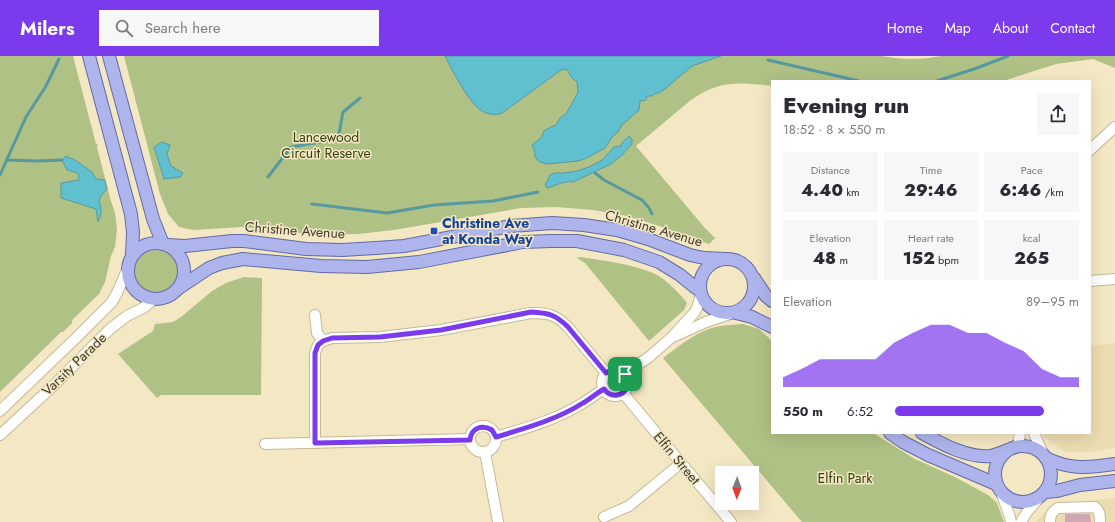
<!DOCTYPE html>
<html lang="en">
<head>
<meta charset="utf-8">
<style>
	:root { --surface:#fff; --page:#f7f7f7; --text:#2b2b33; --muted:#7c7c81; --accent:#7c3aed }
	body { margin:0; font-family:Jost,sans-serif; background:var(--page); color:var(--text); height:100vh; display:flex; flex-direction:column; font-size:15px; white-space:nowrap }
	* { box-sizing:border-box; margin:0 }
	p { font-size:13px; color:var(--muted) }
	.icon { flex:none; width:22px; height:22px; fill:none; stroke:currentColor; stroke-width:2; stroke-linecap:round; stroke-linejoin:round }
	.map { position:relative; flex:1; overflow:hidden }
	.sheet { position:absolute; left:771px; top:24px; width:320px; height:354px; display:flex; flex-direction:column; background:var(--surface); border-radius:0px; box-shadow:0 4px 16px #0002 }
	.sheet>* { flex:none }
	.needle { width:26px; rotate:181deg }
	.fabs { position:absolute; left:715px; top:410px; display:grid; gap:8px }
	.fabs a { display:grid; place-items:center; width:44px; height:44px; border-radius:0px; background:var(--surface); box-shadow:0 4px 16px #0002; font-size:20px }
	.pin { position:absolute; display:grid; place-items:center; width:34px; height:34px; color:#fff; margin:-17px; border-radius:8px; box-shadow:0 2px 6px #0006 }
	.round { display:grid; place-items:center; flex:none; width:42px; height:42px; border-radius:0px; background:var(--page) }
	.summary { display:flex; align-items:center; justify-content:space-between; height:68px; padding:0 12px }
	h1 { font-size:22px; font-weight:800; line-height:30px }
	.metrics { display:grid; grid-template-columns:repeat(3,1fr); gap:6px; height:68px; padding:4px 12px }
	.metrics div { display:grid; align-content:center; border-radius:0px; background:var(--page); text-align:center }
	.metrics b { font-size:17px; font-weight:800 }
	.metrics small { font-size:11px; font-weight:400 }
	.metrics p { font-size:11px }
	.chart { height:112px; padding:8px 12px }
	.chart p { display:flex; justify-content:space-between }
	.chart svg { width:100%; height:72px; margin-top:4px; fill:var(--accent); opacity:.7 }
	ul { padding:0 12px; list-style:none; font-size:13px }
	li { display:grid; grid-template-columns:64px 48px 1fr; align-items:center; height:30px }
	li i { height:10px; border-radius:5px; background:var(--accent) }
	header { display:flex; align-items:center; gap:24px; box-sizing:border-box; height:56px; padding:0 20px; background:var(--accent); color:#fff }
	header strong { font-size:19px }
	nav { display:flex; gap:22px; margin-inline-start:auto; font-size:14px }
	.search { width:280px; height:36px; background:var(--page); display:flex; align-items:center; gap:10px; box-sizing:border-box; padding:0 14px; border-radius:0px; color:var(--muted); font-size:15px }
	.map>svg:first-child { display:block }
	.built { fill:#ecdcb1 }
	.green { fill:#afc184 }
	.water { fill:#61c0cf; stroke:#58999f }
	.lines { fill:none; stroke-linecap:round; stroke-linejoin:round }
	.stream { stroke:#58999f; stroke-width:3 }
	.building { fill:#d0a8b4 }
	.minor-casing { stroke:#c5b996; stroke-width:12 }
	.major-casing { stroke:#646ba2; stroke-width:14 }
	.minor { stroke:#fff; stroke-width:10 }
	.major { stroke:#adb5ec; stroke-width:12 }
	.route-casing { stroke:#fff; stroke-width:8 }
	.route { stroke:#7c3aed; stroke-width:5 }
	.transit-dot { fill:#1a4fb4; stroke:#f4e7c3; stroke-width:1.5 }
	.labels { text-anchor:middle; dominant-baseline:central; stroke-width:3; stroke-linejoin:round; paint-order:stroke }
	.park-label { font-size:14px; fill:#34400e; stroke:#f4e7c3 }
	.transit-label { font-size:14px; font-weight:bold; fill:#164399; stroke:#f4e7c3; text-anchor:start }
	.street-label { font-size:14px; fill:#423d2e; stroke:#f4e7c3 }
</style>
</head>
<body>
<header>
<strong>Milers</strong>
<div class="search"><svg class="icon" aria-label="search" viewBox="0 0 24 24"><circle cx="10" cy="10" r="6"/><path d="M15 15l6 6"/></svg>Search here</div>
<nav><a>Home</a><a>Map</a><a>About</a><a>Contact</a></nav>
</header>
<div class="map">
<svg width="1115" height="466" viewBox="0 0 1115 466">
	<rect width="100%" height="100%" fill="#f4e7c3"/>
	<g class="built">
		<polygon points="1115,287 1115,392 1090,396 1065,396 1043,380 1043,377 1090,377 1090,290"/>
		<polygon points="1115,442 1115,466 1036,466 1047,454 1068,447"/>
	</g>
	<g class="green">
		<polygon points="0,0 73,0 96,88 98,89 97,91 110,142 115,157 117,173 115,191 111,200 105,226 99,238 72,264 72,267 63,276 61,276 0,336"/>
		<path d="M124,0H882C901,4 922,4 941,0H1115V12L1093,3L1056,8L1003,25H772V30C739,26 719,24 691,44L636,90L704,171L714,181H716L709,188L659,170L627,160L593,154L556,151L521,152L394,174L358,178L317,179L242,171L193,174L179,171L168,158L160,138Z"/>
		<circle cx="156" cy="217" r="23"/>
		<path d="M581,201C604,205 634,208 655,218C666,223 679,237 687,247L684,254L649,285L585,207L577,202Z"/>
		<polygon points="244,221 262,222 261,339 161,339 157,342 118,298 153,275 155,268 173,266 181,261 212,235 226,227"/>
		<path d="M743,268L759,273L772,285V377H873L915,403L955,421L988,439L997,447L1004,466H802L663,302C678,291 692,279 709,273C719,269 732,269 743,268Z"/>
	</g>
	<g class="water">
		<path d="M445,0H721L692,10L665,33L659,37H656L652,40H647L646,44L640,45L639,54L621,70L618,76L612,81L605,92L587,102L578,105L547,108C530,104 538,100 532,89L542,81L544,75L549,72L556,69L560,62L566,58L575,42L578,36L577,26L571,21L567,13L561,14L535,33L502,57C495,60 485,58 479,53C467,43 452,14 445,0Z"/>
		<path d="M629,80L632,83V88L622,99L611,108L573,126C564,124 556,130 547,132L545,128L547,126L550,119L555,117H564L577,115L589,111L602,104L614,91L621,90L622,87Z"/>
		<polygon points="162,86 170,89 167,98 171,110 183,117 180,121 164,123 154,91"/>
		<path d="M66,100L75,104L92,116L96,123L105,124L107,133L101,140L99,145C102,152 102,159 98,166L96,153L61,142V127L79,124L78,117L67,114L62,104Z"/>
	</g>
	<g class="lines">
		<g class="stream">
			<polyline points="768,4 859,25"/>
			<polyline points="937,25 977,12 1008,0"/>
			<polyline points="7,104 37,105 62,104"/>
			<polyline points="595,117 604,124 642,144 649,152 652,158"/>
			<polyline points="0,119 26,61 46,30 59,3"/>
			<polyline points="268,121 291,91 338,83 343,56 360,42"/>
			<polyline points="312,148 387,157 434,149 493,145 538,136"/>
		</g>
	</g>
	<polygon class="building" points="1065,458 1090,458 1091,466 1065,466"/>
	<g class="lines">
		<defs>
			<g id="minor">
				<polyline points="1090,94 1115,71"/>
				<polyline points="1090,225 1115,223"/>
				<polyline points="315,259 317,277 323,285 318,289 315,297 315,387"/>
				<polyline points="675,280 706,266 730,258"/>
				<path d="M323,285L332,282L380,281L441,274L531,257C548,257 555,258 568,271L606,317"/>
				<circle cx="615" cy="327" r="13"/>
				<polyline points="625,318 649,301 672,281 694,257 697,252 701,239"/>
				<polyline points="623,337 681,407 731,466"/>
				<polyline points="0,355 76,282 112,246 117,237 128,212"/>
				<circle cx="483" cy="383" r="13"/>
				<polyline points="1034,377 1043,398"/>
				<polyline points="0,379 54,329 110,273 127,260 143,252 153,244"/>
				<path d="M496,381C526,372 556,364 583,347C590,343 597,337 604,333"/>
				<polyline points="265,388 470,383"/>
				<polyline points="1018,391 1020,377"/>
				<polyline points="485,396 498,466"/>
				<polyline points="1001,436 1009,458 1011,466"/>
				<polyline points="604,461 629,450 681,407"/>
				<polyline points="1021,466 1027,456 1039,442"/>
				<path d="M1050,466C1050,459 1052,455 1058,452L1095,451C1100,455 1100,460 1100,466"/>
			</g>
			<g id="major">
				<polyline points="89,0 131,158 133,176 132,199"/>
				<polyline points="109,0 153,163 163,188"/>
				<circle cx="156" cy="215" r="28"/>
				<polyline points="168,189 185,190 232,185 244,185 306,193 342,194 376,192 404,190 511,170 552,167 584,169 617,174 648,183 690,199 704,202 726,203"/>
				<circle cx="727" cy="230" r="27"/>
				<polyline points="754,222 766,240 772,245"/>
				<polyline points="179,232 209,212 222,207 243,203 321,210 367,211 419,206 523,186 551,185 577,185 624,194 659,206 680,219 696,232 700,233"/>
				<polyline points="736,257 752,261 772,271"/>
				<polyline points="890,377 903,386 928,399 996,428"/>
				<path d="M922,377C942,388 967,402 990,400C996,399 1002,396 1008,394"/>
				<circle cx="1023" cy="418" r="28"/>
				<path d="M1046,402C1070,414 1089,412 1115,408"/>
				<polyline points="1045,436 1057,435 1080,429 1115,425"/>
			</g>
		</defs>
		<use href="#minor" class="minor-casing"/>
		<use href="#major" class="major-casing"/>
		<use href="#minor" class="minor"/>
		<use href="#major" class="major"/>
	</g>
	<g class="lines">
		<defs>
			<path id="route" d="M531,256C548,257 555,258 568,271L606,317C626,303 637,336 617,339C611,340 607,337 604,333C597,337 590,343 583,347C556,364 526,372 496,381L492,374C482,368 471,372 470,384L315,387V297L318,289L323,285L332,282L380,281L441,274Z"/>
		</defs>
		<use href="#route" class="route-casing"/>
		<use href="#route" class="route"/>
	</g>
	<rect class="transit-dot" x="430" y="171" width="8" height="8" rx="2"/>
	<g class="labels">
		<g class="park-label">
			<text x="326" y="81">Lancewood<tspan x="326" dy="16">Circuit Reserve</tspan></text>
			<text x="845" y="422">Elfin Park</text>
		</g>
		<g class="transit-label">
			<text x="442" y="167">Christine Ave<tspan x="442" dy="16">at Konda Way</tspan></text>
		</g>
		<g class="street-label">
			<text transform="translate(654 172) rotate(16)">Christine Avenue</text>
			<text transform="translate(295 174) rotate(4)">Christine Avenue</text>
			<text transform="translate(74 308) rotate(-44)">Varsity Parade</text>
			<text transform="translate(677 402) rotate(50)">Elfin Street</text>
		</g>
	</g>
</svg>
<div class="fabs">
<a><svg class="needle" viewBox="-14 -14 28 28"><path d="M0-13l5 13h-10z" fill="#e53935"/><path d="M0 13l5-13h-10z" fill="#7c7c81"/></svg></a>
</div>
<div class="pin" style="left:625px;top:318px;background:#1e9e55"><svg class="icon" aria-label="arrive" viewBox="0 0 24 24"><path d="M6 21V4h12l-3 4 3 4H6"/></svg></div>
<section class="sheet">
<div class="summary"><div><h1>Evening run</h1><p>18:52 · 8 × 550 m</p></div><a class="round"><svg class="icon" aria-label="share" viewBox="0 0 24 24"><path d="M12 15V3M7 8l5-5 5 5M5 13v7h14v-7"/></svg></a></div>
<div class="metrics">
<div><p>Distance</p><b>4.40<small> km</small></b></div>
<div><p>Time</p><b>29:46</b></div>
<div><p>Pace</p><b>6:46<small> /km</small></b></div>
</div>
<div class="metrics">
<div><p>Elevation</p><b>48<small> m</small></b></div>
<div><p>Heart rate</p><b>152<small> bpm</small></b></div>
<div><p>kcal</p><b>265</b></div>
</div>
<div class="chart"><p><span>Elevation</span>89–95 m</p>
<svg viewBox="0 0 160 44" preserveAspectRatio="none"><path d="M0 44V38L10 33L20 27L30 27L40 27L50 27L60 17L70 11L80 6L90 6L100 11L110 11L120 17L130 22L140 33L150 38L160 38V44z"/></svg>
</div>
<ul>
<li><b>550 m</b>6:52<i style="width:81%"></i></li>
</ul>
</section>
</div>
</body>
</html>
